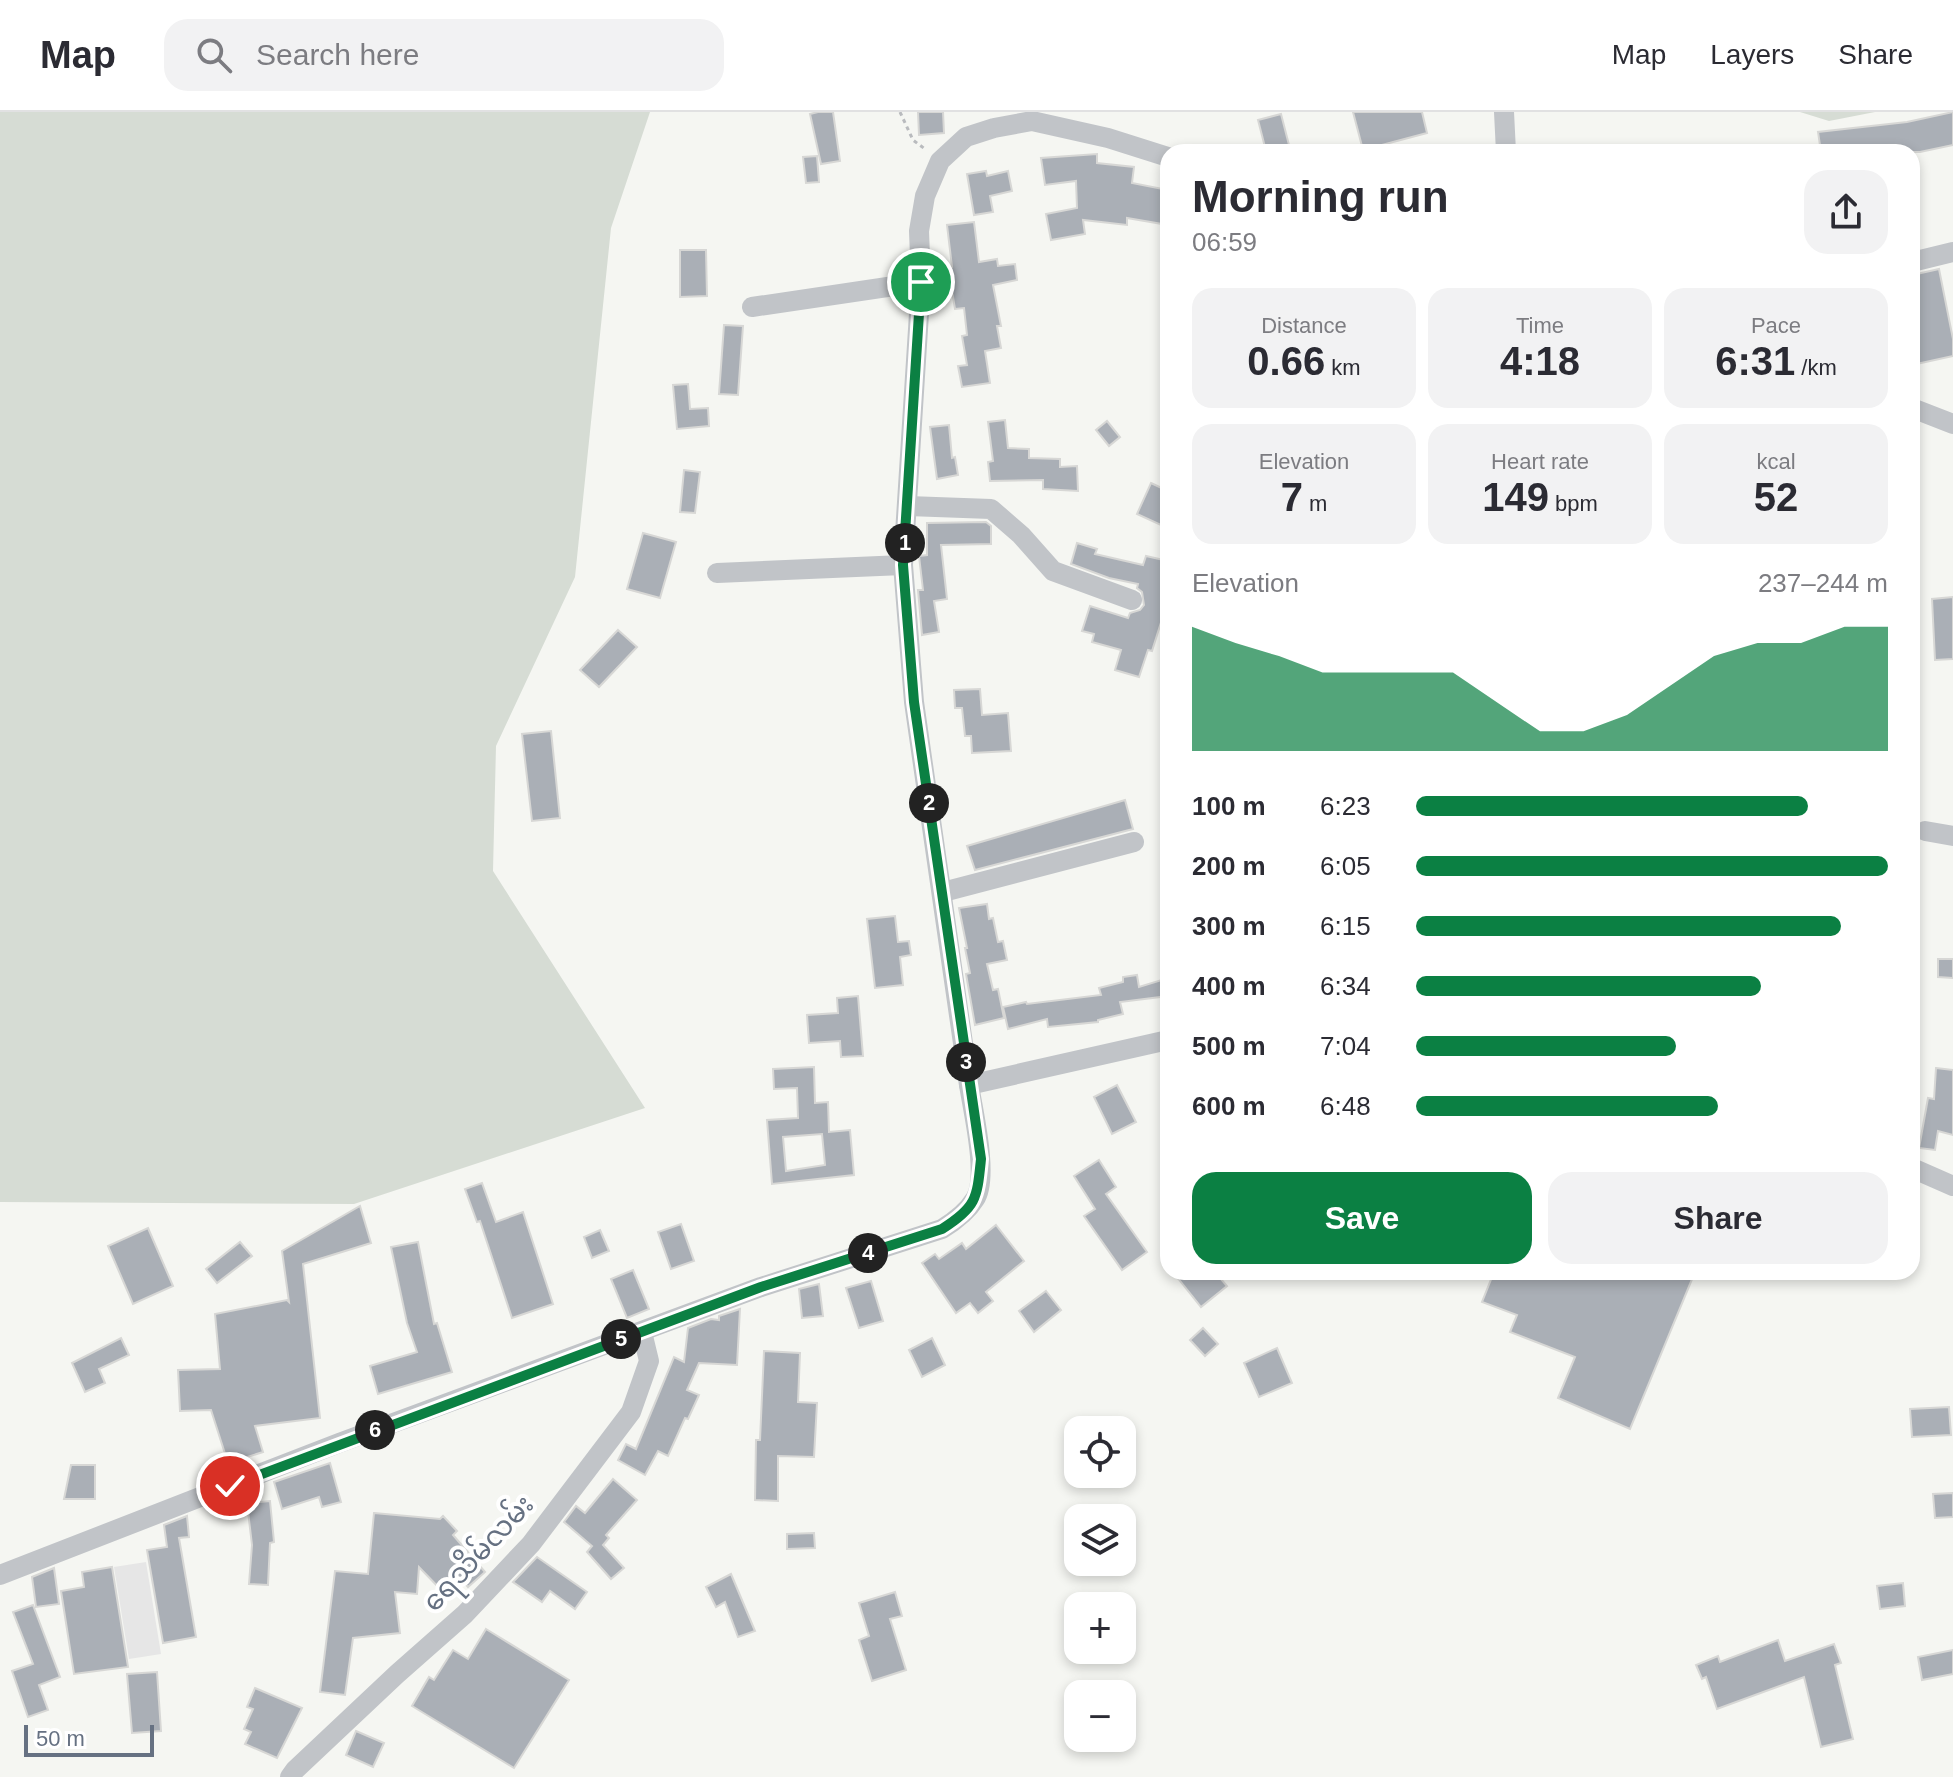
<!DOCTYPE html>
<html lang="en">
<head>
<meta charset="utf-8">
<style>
	:root { --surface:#fff; --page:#f2f2f3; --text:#2b2b33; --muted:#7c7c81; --line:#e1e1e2; --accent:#0b8043 }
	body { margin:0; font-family:Helvetica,"Noto Sans Myanmar",sans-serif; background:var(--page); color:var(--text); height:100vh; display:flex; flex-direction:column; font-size:30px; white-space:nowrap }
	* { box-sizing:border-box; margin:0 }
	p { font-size:26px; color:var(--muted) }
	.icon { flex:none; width:44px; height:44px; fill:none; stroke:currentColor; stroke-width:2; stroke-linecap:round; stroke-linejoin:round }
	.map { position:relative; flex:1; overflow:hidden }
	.drawer { position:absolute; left:1160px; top:32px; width:760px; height:1136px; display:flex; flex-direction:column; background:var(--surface); border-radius:24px; box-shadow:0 4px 12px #0003 }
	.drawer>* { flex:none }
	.buttons { position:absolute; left:1064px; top:1304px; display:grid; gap:16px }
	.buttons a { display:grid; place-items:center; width:72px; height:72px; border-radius:16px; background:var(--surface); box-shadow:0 4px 12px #0003; font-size:40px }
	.scale { position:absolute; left:24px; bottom:20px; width:130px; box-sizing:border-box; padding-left:8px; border:4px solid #667182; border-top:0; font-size:22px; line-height:28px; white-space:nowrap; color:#667182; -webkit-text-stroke:6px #fff; paint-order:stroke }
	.pin { position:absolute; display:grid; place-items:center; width:68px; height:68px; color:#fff; margin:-34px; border:4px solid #fff; border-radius:50%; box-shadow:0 2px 8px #0007 }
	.km { position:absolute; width:40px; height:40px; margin:-20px; border-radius:50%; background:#222; color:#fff; font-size:22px; line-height:40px; text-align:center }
	.round { display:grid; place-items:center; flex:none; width:84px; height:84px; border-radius:24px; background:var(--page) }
	.summary { display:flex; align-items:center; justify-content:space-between; height:136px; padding:0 32px }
	h1 { font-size:44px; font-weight:800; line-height:60px }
	.figures { display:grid; grid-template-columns:repeat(3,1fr); gap:12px; height:136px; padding:8px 32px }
	.figures div { display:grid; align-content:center; border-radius:20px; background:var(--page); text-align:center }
	.figures b { font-size:40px; font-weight:800 }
	.figures small { font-size:22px; font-weight:400 }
	.figures p { font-size:22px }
	.chart { height:224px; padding:16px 32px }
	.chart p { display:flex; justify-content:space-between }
	.chart svg { width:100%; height:144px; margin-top:8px; fill:var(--accent); opacity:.7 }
	.button { display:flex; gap:16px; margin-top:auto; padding:16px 32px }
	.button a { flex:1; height:92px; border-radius:24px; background:var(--accent); color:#fff; font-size:32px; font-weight:800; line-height:92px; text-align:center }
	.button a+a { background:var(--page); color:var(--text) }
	ul { padding:0 32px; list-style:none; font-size:26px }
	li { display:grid; grid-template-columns:128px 96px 1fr; align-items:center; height:60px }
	li i { height:20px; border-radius:10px; background:var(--accent) }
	header { display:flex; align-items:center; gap:48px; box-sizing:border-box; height:112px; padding:0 40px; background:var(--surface); border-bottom:2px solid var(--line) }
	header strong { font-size:38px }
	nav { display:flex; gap:44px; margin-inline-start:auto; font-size:28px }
	.search { width:560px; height:72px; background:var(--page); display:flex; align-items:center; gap:20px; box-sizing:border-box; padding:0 28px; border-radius:24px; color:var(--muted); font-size:30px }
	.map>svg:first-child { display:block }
	.built { fill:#e6e6e6 }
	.green { fill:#d6dcd4 }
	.building { fill:#aaafb6; stroke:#d7d7d5; stroke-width:2; fill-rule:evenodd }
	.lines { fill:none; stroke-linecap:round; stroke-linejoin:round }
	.path { stroke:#b9bbbe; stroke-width:3; stroke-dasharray:4 4; stroke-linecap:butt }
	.minor { stroke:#c1c4c8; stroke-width:20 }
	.route-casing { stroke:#fff; stroke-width:16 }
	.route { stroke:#0b8043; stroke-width:10 }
	.labels { text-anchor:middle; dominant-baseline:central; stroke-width:8; stroke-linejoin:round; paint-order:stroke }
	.street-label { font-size:28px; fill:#667182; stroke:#fff }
</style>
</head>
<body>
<header>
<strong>Map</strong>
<div class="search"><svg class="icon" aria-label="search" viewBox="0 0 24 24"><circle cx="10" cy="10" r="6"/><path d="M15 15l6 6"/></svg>Search here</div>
<nav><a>Map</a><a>Layers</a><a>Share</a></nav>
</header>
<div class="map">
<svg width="1953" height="1665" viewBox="0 0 1953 1665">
	<rect width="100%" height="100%" fill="#f5f6f2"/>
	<polygon class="built" points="146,1450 161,1542 129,1547 114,1455"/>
	<g class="green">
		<polygon points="0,0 650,0 611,116 575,465 496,634 493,759 645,996 354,1092 0,1090"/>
		<polygon points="1800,0 1875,0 1829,9"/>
	</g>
	<g class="building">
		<polygon points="818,0 833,0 840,49 821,52 810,2"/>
		<polygon points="918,0 943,0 944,21 919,23"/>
		<polygon points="1353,0 1422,0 1427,21 1363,38"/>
		<polygon points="1953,0 1953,33 1920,40 1821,40 1818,20 1907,10"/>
		<polygon points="1281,2 1289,33 1266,39 1258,8"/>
		<polygon points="1097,42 1097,51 1134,55 1132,71 1168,78 1168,113 1127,106 1127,113 1083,108 1085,122 1051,128 1046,102 1077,96 1076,69 1045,73 1041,46"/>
		<polygon points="817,44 819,70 806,71 803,45"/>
		<polygon points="986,59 987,64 1008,59 1012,79 990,84 993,100 974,103 967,62"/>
		<polygon points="974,110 979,150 997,147 998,154 1015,152 1017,168 993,173 1001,214 997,214 1001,236 985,239 990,271 962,275 958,254 967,253 962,224 967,223 964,196 955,197 952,179 944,181 940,157 952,155 947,113"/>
		<polygon points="680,138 706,138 707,184 680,185"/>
		<polygon points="1939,157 1953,227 1953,244 1912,253 1912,163"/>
		<polygon points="724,213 743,214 738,283 719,282"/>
		<polygon points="688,272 690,297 708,296 709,314 677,317 673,273"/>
		<polygon points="1005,308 1008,336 1029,337 1029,346 1060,347 1060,355 1077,354 1078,379 1043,377 1043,368 990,369 988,350 993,349 988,310"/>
		<polygon points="1107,309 1120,325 1109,334 1096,318"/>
		<polygon points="949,313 952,346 955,345 958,363 937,367 930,315"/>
		<polygon points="684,358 700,360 695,401 680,400"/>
		<polygon points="1151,371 1168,379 1168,403 1163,414 1137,402"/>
		<polygon points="986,410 991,414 991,432 941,433 947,487 934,489 939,520 922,523 918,478 923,478 919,444 927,443 927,411"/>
		<polygon points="643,421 676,430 660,486 627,477"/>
		<polygon points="1077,431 1097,437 1095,442 1143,453 1146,444 1168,449 1168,503 1164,501 1152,539 1148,538 1139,565 1115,558 1121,538 1092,530 1094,522 1082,519 1090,494 1128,506 1130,501 1140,498 1144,493 1142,480 1137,476 1138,472 1109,466 1071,452"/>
		<polygon points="1953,485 1953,547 1935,548 1932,487"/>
		<polygon points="618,518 637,535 599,575 580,558"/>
		<polygon points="980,577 982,603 1008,601 1011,639 972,641 971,624 965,624 962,596 955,596 954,578"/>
		<polygon points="551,619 560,706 532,709 522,622"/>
		<polygon points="1125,688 1133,717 975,758 967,734"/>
		<polygon points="987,792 989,807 993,806 998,830 1003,829 1007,848 987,852 993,878 998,877 1004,906 975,913 966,862 970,861 965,836 967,836 959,796"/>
		<polygon points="895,804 898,830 909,829 911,843 900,845 903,873 875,876 867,807"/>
		<polygon points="1938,847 1953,847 1953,866 1938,865"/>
		<polygon points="1137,863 1139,875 1168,866 1168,884 1120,890 1123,902 1098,908 1098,910 1048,915 1047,907 1008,917 1003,895 1026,890 1027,892 1101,883 1099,876 1123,870 1123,865"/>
		<polygon points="858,884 863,944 841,945 840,929 809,931 807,903 838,901 837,886"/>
		<path d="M814,955L815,991L828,990L829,1020L850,1018L854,1063L772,1072L767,1008L798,1006L797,976L774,977L773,957ZM822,1022L825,1053L786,1059L783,1025Z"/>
		<polygon points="1936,956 1953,958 1953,1023 1938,1019 1935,1038 1919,1036 1928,986 1934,987"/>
		<polygon points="1117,973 1136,1010 1112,1022 1094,985"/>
		<polygon points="1099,1048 1116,1075 1106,1082 1147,1140 1122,1158 1084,1104 1095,1097 1074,1064"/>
		<polygon points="482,1071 496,1110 523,1100 553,1192 512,1206 480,1109 477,1110 465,1077"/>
		<polygon points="360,1094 371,1131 303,1152 320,1306 255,1314 263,1340 228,1351 211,1298 180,1299 178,1258 220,1257 215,1202 287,1188 289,1190 282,1139"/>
		<polygon points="681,1112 694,1149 671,1157 658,1120"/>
		<polygon points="996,1113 1024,1149 986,1180 993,1189 978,1201 970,1191 956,1201 922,1151 935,1142 939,1147 962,1131 966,1137"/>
		<polygon points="148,1116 173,1174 133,1192 108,1134"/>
		<polygon points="600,1118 609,1139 592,1146 584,1125"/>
		<polygon points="240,1130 252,1144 217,1171 206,1157"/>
		<polygon points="418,1130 434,1212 437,1211 452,1260 378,1282 370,1254 417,1240 407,1211 391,1135"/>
		<polygon points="633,1158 649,1197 627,1206 611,1167"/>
		<polygon points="1173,1160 1215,1160 1227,1174 1201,1195"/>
		<polygon points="1494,1160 1695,1160 1630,1317 1558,1286 1575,1245 1510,1220 1517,1203 1482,1190"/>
		<polygon points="871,1169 883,1209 859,1216 846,1176"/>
		<polygon points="819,1172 823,1204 802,1206 799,1177"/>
		<polygon points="1046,1179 1061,1198 1034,1220 1019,1199"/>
		<polygon points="740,1197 737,1253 699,1251 687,1278 699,1283 688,1307 685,1306 668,1344 658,1339 645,1363 618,1348 626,1332 636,1337 674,1245 684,1250 688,1216 711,1207 719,1208 719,1204"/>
		<polygon points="1203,1216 1218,1232 1205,1244 1190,1228"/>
		<polygon points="121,1226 129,1243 99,1257 105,1271 85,1280 72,1251"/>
		<polygon points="932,1226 945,1253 922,1265 909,1238"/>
		<polygon points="1277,1236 1292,1271 1259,1285 1244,1251"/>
		<polygon points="764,1239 800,1241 798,1290 817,1291 814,1345 778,1344 778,1389 755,1388 756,1328 760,1328"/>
		<polygon points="1949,1295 1951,1323 1912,1325 1910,1297"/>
		<polygon points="330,1351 341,1390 322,1395 319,1385 282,1397 274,1370"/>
		<polygon points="71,1353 95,1353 95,1387 64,1387"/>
		<polygon points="613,1367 637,1388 606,1423 609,1426 603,1433 624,1456 611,1467 587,1440 592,1434 564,1410 576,1394 585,1401"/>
		<polygon points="1953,1381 1953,1405 1935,1406 1933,1382"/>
		<polygon points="270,1389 274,1430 270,1431 268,1473 249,1472 252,1433 247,1391"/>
		<polygon points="374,1401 440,1407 443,1404 457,1419 453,1423 485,1460 468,1475 462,1468 446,1483 419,1455 417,1482 395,1480 400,1521 353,1526 345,1583 320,1580 335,1459 368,1462"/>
		<polygon points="187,1404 189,1425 179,1426 196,1525 163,1531 147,1438 167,1435 164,1413"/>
		<polygon points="814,1421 815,1436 787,1437 787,1422"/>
		<polygon points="537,1445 587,1480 575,1497 550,1479 542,1490 513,1470"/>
		<polygon points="112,1455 128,1555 74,1562 61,1479 84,1475 82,1460"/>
		<polygon points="54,1456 59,1492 36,1495 32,1465"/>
		<polygon points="731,1462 755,1519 738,1525 725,1490 716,1495 706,1475"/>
		<polygon points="1903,1471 1905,1494 1880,1497 1877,1474"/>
		<polygon points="895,1480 902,1504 890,1507 906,1558 872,1569 859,1528 869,1524 859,1491"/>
		<polygon points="33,1493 60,1565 39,1573 48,1598 28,1605 12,1559 33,1552 13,1500"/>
		<polygon points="486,1517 569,1568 514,1656 412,1594 429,1565 434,1568 453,1538 468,1547"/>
		<polygon points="1778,1528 1785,1549 1834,1532 1841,1551 1835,1553 1853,1627 1821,1635 1804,1565 1717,1597 1706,1565 1702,1567 1696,1553 1718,1544 1720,1550"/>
		<polygon points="1953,1538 1953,1562 1922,1568 1918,1545"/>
		<polygon points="157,1560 161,1619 132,1621 127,1562"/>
		<polygon points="255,1576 302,1596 277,1646 245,1632 251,1620 244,1617 253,1597 247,1595"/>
		<polygon points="356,1619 384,1631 373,1655 346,1643"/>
	</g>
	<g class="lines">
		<polyline class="path" points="900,0 913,28 925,37"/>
		<g class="minor">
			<polyline points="1504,0 1506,40"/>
			<polyline points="1912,150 1953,140"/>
			<polyline points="752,195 921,170"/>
			<polyline points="1912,296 1953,312"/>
			<polyline points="908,394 991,397 1021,423 1053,459 1132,488"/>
			<polyline points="717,461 903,453"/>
			<polyline points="1925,719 1953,724"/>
			<polyline points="943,780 1134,730"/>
			<polyline points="969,973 914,590 903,453 921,170 919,119 925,84 940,49 966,25 994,16 1032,9 1108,26 1168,45"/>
			<polyline points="1912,1056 1953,1074"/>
			<path d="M0,1463L339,1331L761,1175L942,1117C955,1109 967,1100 975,1087C989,1066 973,999 969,973L1168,928"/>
			<polyline points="290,1665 295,1658 397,1562 465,1502 531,1432 631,1300 649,1249 642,1220"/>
		</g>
	</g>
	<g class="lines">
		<defs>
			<path id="route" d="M230,1374L761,1175L942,1117C977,1095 977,1086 981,1047L914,590L903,453L921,170"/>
		</defs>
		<use href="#route" class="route-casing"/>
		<use href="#route" class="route"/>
	</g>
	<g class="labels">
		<g class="street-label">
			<text transform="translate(478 1441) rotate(-47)">ရေသိမ်လမ်း</text>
		</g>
	</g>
</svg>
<div class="buttons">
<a><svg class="icon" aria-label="locate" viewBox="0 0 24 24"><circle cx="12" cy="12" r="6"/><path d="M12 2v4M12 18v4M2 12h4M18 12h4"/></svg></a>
<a><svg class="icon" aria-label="layers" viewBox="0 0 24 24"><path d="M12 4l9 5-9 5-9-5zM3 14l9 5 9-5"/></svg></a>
<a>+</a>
<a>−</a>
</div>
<div class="scale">50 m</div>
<div class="pin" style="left:921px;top:170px;background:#1e9e55"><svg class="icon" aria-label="arrive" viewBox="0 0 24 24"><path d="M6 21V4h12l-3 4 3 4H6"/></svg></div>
<div class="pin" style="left:230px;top:1374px;background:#d93025"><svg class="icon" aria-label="check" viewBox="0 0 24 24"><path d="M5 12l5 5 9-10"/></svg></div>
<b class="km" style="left:905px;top:431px">1</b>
<b class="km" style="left:929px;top:691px">2</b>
<b class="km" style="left:966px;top:950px">3</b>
<b class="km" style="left:868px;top:1141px">4</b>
<b class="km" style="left:621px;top:1227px">5</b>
<b class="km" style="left:375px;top:1318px">6</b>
<section class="drawer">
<div class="summary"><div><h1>Morning run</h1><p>06:59</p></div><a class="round"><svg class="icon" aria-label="share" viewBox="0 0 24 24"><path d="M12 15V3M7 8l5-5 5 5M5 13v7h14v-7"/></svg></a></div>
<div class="figures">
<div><p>Distance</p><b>0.66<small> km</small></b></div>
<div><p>Time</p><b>4:18</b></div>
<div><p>Pace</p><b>6:31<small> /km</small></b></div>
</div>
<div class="figures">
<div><p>Elevation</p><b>7<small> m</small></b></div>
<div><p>Heart rate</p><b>149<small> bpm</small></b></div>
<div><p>kcal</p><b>52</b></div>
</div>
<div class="chart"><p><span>Elevation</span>237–244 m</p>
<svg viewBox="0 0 160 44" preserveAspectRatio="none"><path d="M0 44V6L10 11L20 15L30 20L40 20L50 20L60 20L70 29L80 38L90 38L100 33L110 24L120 15L130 11L140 11L150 6L160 6V44z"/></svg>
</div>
<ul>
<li><b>100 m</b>6:23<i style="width:83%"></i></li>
<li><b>200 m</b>6:05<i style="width:100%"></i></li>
<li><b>300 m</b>6:15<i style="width:90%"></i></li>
<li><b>400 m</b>6:34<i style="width:73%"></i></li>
<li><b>500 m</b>7:04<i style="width:55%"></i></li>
<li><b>600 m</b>6:48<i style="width:64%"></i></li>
</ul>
<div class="button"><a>Save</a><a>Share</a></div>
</section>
</div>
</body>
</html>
